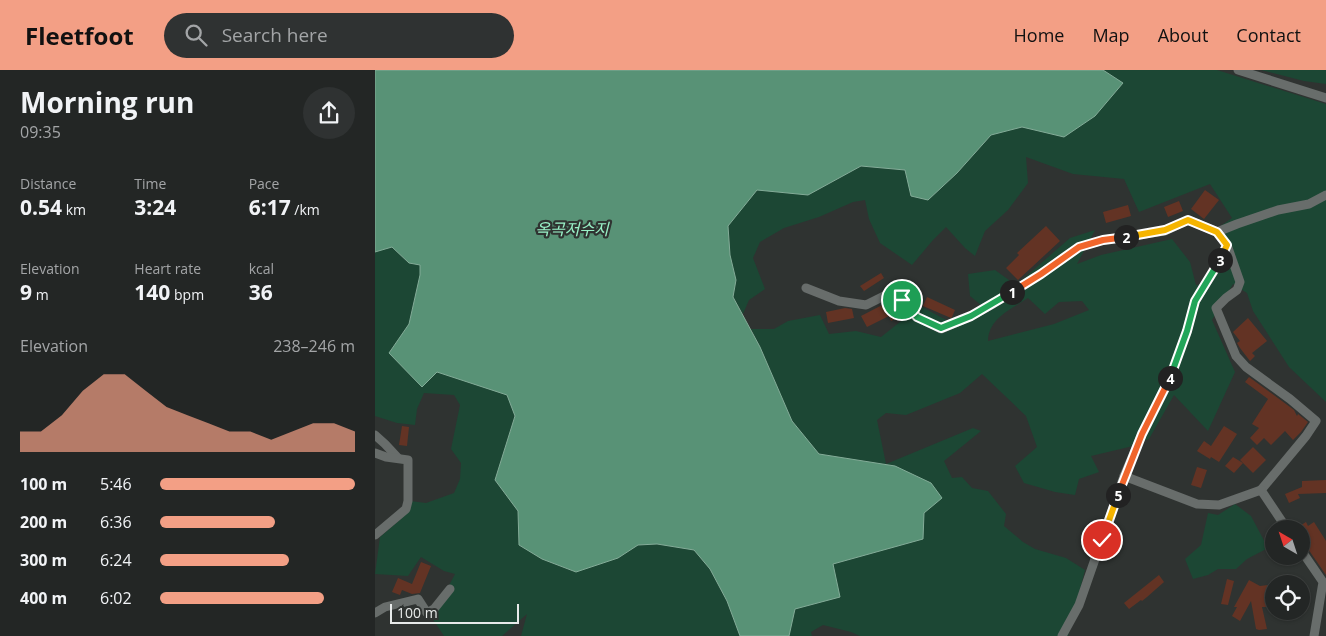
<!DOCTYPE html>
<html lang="en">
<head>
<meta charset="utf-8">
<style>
	:root { --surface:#232625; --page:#2f3232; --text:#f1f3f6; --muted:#a3a5a7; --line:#404342; --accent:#f39f85 }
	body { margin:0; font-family:"Open Sans","Noto Sans KR",sans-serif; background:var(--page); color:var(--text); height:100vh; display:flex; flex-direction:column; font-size:19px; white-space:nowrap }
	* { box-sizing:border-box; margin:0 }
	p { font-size:16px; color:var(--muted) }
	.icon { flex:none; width:28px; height:28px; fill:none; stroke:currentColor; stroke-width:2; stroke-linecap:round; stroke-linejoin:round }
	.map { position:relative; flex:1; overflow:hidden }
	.drawer { display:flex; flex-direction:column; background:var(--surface); width:375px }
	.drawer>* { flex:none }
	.needle { width:32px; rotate:321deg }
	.fabs { position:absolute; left:890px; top:450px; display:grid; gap:10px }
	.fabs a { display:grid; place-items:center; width:45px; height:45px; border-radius:50%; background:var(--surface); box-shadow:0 1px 4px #0004,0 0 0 1px var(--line); font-size:25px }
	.scale { position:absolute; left:15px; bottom:12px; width:129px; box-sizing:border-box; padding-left:5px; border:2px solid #e7eae9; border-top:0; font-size:14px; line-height:18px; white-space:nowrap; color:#e7eae9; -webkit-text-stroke:4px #2f3331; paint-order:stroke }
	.pin { position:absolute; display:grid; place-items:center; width:42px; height:42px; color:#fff; margin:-21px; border:2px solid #fff; border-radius:50%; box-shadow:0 1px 5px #0007 }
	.km { position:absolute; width:25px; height:25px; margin:-12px; border-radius:50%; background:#222; color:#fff; font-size:14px; line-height:25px; text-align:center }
	.round { display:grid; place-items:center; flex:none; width:52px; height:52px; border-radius:26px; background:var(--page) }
	.head { display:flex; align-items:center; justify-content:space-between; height:85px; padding:0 20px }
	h1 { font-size:28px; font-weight:700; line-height:38px }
	.figures { display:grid; grid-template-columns:repeat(3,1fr); gap:8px; height:85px; padding:5px 20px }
	.figures div { display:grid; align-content:center }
	.figures b { font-size:21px; font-weight:700 }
	.figures small { font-size:14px; font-weight:400 }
	.figures p { font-size:14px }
	.chart { height:140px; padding:10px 20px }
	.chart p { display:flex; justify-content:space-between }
	.chart svg { width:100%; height:90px; margin-top:5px; fill:var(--accent); opacity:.7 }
	ul { padding:0 20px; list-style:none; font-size:16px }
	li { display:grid; grid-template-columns:80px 60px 1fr; align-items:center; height:38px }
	li i { height:12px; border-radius:6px; background:var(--accent) }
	header { display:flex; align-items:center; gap:30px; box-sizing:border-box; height:70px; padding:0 25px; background:var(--accent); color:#111 }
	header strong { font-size:24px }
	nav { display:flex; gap:28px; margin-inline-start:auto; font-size:18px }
	.search { width:350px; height:45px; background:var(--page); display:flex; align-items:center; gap:12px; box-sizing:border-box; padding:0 18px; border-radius:28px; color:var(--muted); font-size:19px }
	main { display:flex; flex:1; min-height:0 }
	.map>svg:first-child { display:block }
	.green { fill:#1c4734; fill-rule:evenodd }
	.water { fill:#589276; stroke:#83ac98 }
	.building { fill:#633324 }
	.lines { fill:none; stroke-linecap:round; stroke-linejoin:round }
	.minor { stroke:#686d6b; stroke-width:9 }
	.split-1-casing { stroke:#fff; stroke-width:10 }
	.split-2-casing { stroke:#fff; stroke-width:10 }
	.split-3-casing { stroke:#fff; stroke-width:10 }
	.split-4-casing { stroke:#fff; stroke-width:10 }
	.split-5-casing { stroke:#fff; stroke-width:10 }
	.split-6-casing { stroke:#fff; stroke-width:10 }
	.split-1 { stroke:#22a559; stroke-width:6 }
	.split-2 { stroke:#f0652b; stroke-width:6 }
	.split-3 { stroke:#f5b400; stroke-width:6 }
	.split-4 { stroke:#22a559; stroke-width:6 }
	.split-5 { stroke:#f0652b; stroke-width:6 }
	.split-6 { stroke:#f5b400; stroke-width:6 }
	.labels { text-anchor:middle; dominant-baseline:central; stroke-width:4.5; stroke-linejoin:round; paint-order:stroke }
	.water-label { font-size:16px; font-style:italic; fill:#99f1c7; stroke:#2f3331 }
</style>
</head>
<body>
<header>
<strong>Fleetfoot</strong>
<div class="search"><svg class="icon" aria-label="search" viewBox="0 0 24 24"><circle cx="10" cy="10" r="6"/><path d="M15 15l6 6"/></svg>Search here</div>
<nav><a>Home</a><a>Map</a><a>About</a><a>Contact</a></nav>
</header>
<main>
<section class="drawer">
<div class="head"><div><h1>Morning run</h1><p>09:35</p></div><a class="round"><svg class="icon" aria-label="share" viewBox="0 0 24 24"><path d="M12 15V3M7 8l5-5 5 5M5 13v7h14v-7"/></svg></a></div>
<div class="figures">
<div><p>Distance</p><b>0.54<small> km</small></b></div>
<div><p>Time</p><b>3:24</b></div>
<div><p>Pace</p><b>6:17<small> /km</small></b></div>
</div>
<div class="figures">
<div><p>Elevation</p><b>9<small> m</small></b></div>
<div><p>Heart rate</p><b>140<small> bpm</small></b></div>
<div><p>kcal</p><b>36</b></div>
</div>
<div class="chart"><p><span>Elevation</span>238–246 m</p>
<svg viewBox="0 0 160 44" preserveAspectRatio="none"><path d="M0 44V34L10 34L20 26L30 14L40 6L50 6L60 14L70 22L80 26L90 30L100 34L110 34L120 38L130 34L140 30L150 30L160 34V44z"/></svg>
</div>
<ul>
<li><b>100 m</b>5:46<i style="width:100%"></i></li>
<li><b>200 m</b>6:36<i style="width:59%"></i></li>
<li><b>300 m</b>6:24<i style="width:66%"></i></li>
<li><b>400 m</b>6:02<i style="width:84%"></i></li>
</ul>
</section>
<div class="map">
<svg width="951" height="566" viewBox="0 0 951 566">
	<rect width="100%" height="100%" fill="#2f3331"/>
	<g class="green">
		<path d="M728,0H842L951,34V332L914,297L878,241L872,223L858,214L837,250L860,302L833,361L799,325L774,369L754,377L716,386L724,402L704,409L700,425L680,422L649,413L640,396L662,377L651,346L607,304L585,323L531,345L511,343L502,350L511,394L598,358L606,361L569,391L577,408L587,407L597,418L613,421L631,444L629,456L648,472L660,479L691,488L710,500L693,566H485L476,562L448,555L436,562L437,566H414L420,539L458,494L547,469L520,396L444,384L417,351L385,277L376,259H399L413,251L445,245L454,264L481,261L506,267L545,236L575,252L606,235L595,226L593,204L620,200L641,215L695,168L720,160L702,194L726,185L797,169L815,192L821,215L828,214L849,176L844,157L857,148L835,114L764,142L749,109L698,104L651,87L653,113L633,140L610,161L600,186L590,178L571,157L558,170L537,195L505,173L494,149L490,130L478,132L444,147L409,158L385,172L378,188L390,219L374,230L368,244L358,227L361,210L355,185L353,156L382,120L433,125L486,96L530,100L536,125L553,130L582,103L616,65L647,57L689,66L720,46L748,13ZM653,228L670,244L684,232L707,231L714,240L679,254L613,271C614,248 635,240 653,228Z"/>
		<polygon points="886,0 951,0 951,14 929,11"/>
		<polygon points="17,177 34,193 45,195 45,205 34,254 14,283 62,301 132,325 140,346 120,410 143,441 144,475 167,489 200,502 243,488 263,475 282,474 319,480 335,499 352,531 365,566 146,566 152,544 127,566 69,566 57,548 80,504 69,501 46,487 33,506 0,504 5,467 26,449 35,431 51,433 79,423 85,409 86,393 76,379 85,335 79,325 49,323 42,339 40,355 22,353 0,346 0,182"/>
		<polygon points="860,434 876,446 893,478 872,489 861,499 843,499 833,505 818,509 810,489 826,475 833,443 843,445"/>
	</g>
	<polygon class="water" points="0,0 728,0 748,13 720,46 689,67 647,57 616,65 582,103 553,130 536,126 530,100 486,96 433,125 382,120 353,156 355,185 361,210 358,227 385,277 417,351 444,384 520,396 556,413 567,428 549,443 548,469 458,494 465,527 420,539 414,566 365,566 352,531 335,499 319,480 282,474 263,475 243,488 201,502 167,489 144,475 143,441 120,410 140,346 132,325 62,302 47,317 14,283 34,254 45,205 45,195 34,193 17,177 0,182"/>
	<g class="building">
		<polygon points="830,120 844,130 829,149 816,139"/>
		<polygon points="804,131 808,141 793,147 789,137"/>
		<polygon points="753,135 756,146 731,153 728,142"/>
		<polygon points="671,156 685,171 643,210 631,198 644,185 642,183"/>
		<polygon points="506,203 509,208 489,221 485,216"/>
		<polygon points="552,227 580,240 577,247 576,248 548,236"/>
		<polygon points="511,233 522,235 527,246 516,251 514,246 492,257 486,246"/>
		<polygon points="470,238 477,239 479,248 453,253 451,242"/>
		<polygon points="873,248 892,271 877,283 880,286 875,291 865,278 862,273 865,271 858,262"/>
		<polygon points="874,307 911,334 919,340 922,346 923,344 933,352 926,362 918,370 910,361 896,375 889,368 882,375 875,368 884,358 877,354 893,329 870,312"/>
		<polygon points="27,356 34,357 32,376 24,375"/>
		<polygon points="849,356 862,364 844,392 836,387 835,389 822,381 829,371 836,376"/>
		<polygon points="878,377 891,390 878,403 865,390"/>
		<polygon points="858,387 868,393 859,403 850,396"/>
		<polygon points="822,397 832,400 826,418 816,415"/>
		<polygon points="951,410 951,423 923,424 925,428 914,433 910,424 927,417 927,411"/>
		<polygon points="931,452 933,456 939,452 951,471 951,505 931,476 926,474 926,459 924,459 923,457"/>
		<polygon points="46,492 56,496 45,523 37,524 27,520 25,525 17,522 23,508 37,514"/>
		<polygon points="784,505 789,512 772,527 767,531 766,530 754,539 749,533"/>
		<polygon points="852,509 859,511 853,535 846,534"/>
		<polygon points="874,510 885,516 893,515 894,537 887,537 892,559 884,560 881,559 876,531 865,551 857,546 862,537 859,537"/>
	</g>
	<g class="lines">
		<g class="minor">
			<polyline points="863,0 951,28"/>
			<polyline points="842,162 862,154 903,140 934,134 951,125"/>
			<polyline points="431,218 464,231 491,235 509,226 527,230 542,247 566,259 596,246 618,234 666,204 704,177 728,170 790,161 813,150 842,162 852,175 865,212 862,220 851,228 841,238 861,286 871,297 915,329 941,351 931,366 886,420 912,459"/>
			<polyline points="0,365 10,374 23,388"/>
			<polyline points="0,383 11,387 33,390 33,431 31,439 0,465"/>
			<polyline points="749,406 767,364 796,305 812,261 820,231 843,195 852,175"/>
			<polyline points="926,480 948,512 939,566"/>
			<polyline points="0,543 10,537 43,529 52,543 59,539 75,519"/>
			<polyline points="687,566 704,535 749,406 822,434 844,435 886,420"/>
		</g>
	</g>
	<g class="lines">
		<defs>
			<polyline id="split-1" points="527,230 542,247 566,258 596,246 637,222"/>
			<polyline id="split-2" points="637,222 666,204 704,177 728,170 751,167"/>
			<polyline id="split-3" points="751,167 790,160 813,150 842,162 852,175 845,190"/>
			<polyline id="split-4" points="795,308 812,261 820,231 845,190"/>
			<polyline id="split-5" points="743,425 767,364 795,308"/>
			<polyline id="split-6" points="727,470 743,425"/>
		</defs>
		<use href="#split-1" class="split-1-casing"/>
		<use href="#split-2" class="split-2-casing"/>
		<use href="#split-3" class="split-3-casing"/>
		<use href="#split-4" class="split-4-casing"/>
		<use href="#split-5" class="split-5-casing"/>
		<use href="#split-6" class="split-6-casing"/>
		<use href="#split-1" class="split-1"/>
		<use href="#split-2" class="split-2"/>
		<use href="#split-3" class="split-3"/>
		<use href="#split-4" class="split-4"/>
		<use href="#split-5" class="split-5"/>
		<use href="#split-6" class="split-6"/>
	</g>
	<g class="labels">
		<g class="water-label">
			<text x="197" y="159">옥곡저수지</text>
		</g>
	</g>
</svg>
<div class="fabs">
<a><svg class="needle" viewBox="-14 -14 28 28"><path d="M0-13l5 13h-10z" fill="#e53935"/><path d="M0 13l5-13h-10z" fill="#a3a5a7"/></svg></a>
<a><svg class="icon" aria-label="locate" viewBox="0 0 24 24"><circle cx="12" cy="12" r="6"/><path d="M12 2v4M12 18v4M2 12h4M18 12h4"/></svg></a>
</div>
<div class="scale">100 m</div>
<div class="pin" style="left:527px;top:230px;background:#1e9e55"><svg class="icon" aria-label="arrive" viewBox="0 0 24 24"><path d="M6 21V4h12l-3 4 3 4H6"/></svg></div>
<div class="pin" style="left:727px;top:470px;background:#d93025"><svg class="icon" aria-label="check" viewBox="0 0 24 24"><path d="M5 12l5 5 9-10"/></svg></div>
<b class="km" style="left:637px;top:222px">1</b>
<b class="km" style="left:751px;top:167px">2</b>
<b class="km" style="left:845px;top:190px">3</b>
<b class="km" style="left:795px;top:308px">4</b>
<b class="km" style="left:743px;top:425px">5</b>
</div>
</main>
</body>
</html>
